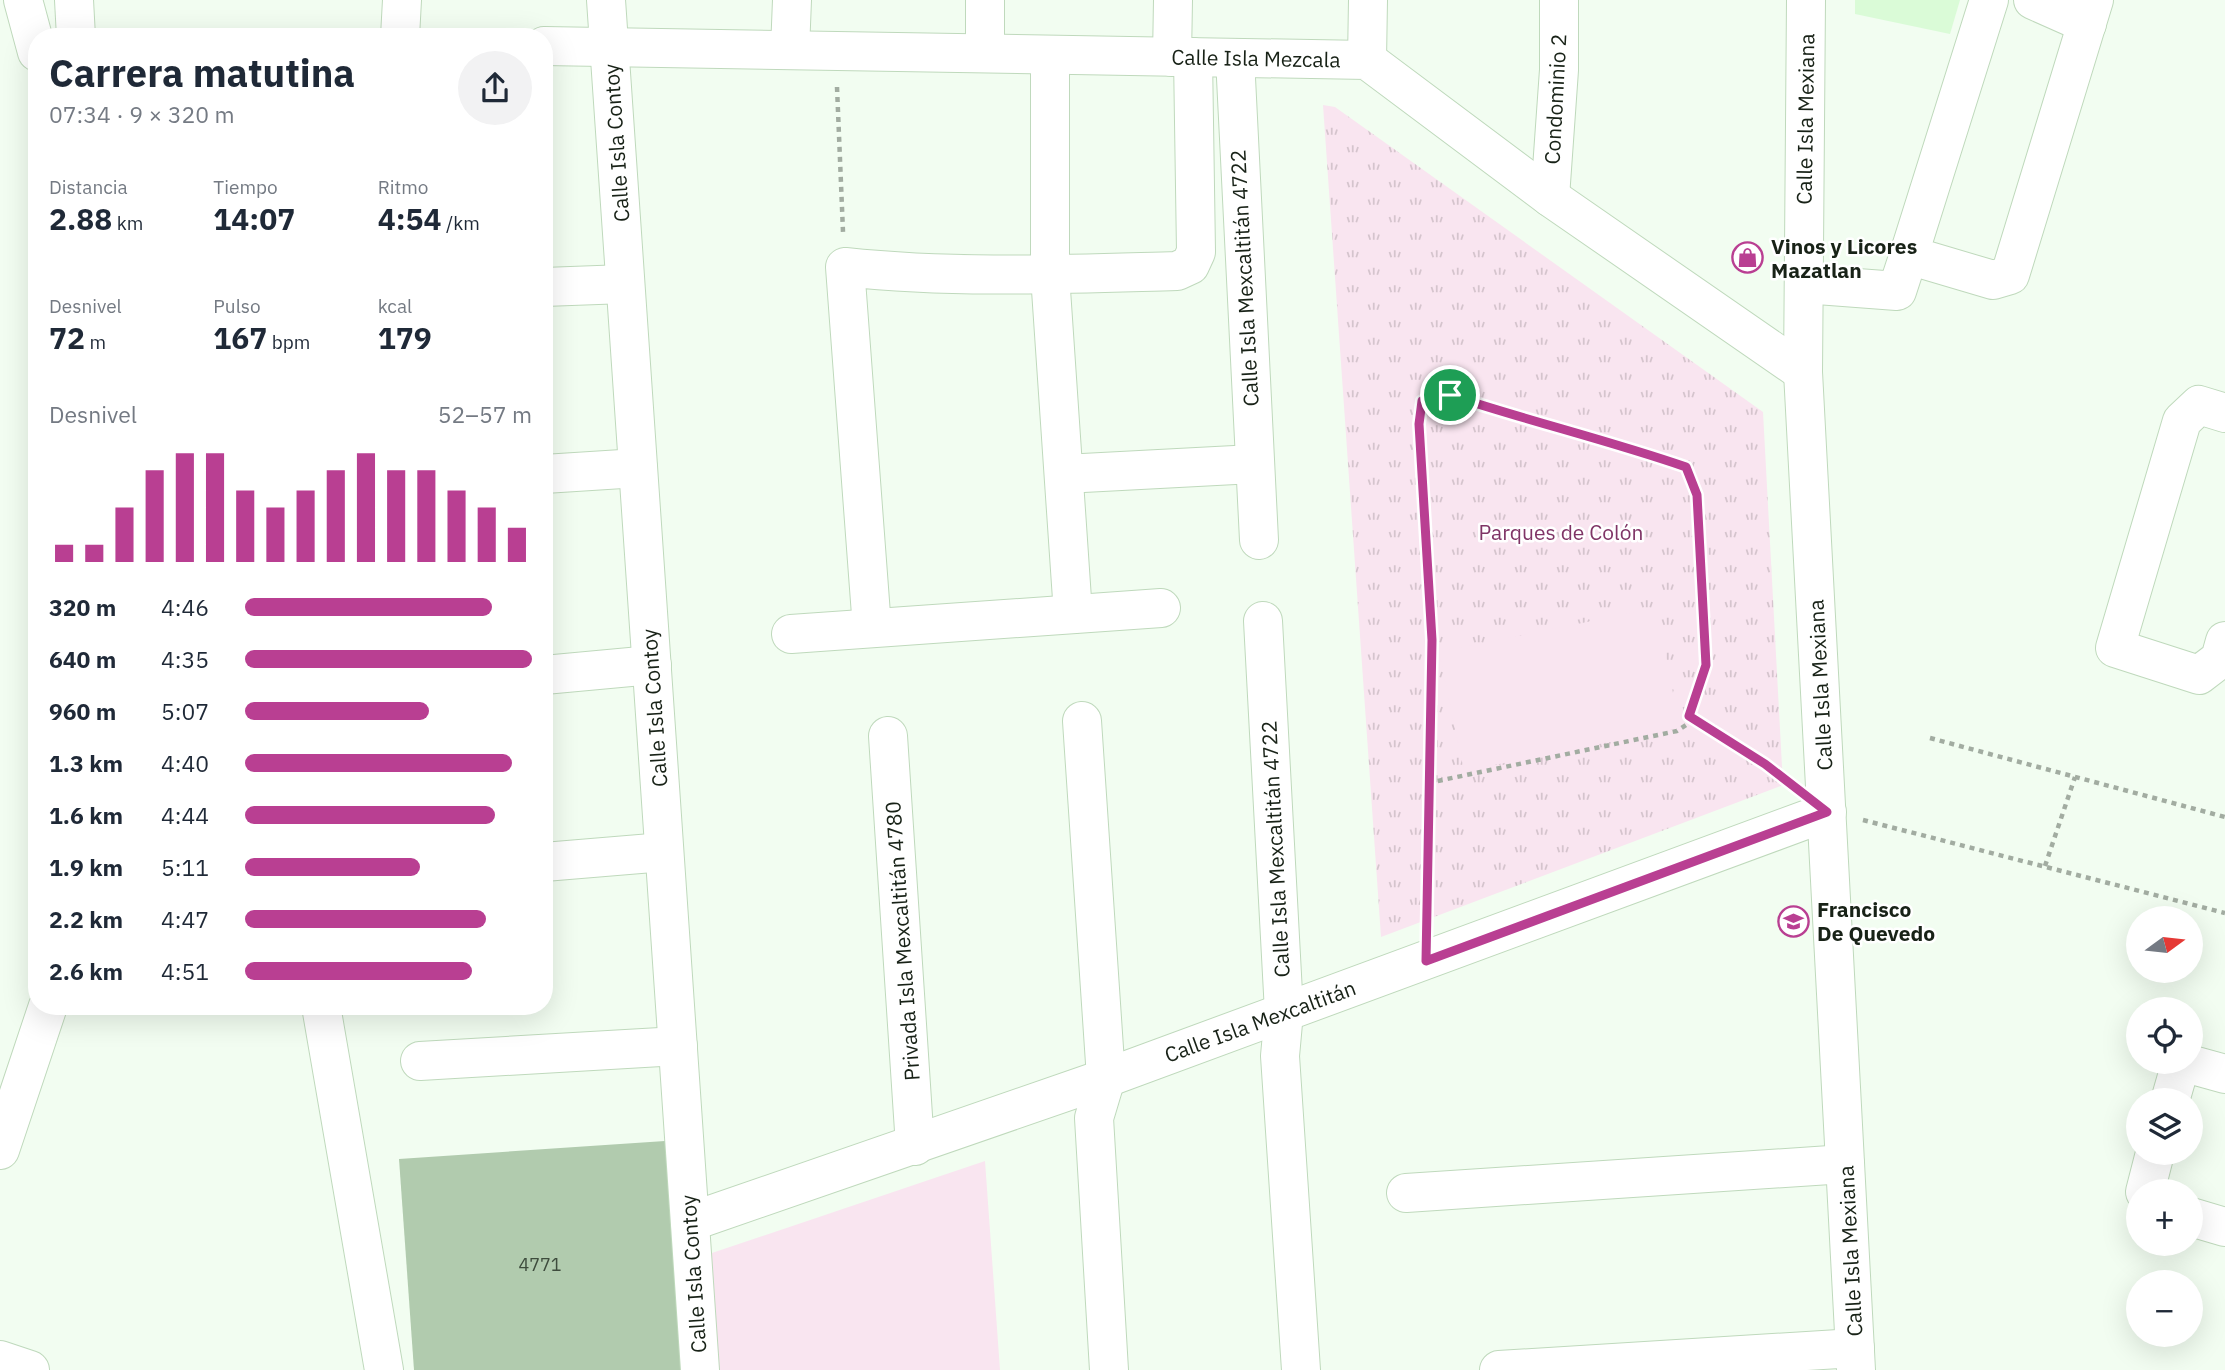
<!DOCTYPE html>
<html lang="es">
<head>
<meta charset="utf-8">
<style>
	:root { --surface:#fff; --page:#f2f2f3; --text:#1f2937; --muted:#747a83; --accent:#b93f92 }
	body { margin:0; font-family:"IBM Plex Sans",sans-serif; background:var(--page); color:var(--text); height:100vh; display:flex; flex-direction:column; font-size:26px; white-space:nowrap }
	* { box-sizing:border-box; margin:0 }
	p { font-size:23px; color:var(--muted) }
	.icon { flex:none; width:38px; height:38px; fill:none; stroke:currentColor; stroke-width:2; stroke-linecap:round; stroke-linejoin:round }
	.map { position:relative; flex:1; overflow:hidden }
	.drawer { position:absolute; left:28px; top:28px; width:525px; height:987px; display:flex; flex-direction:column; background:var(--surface); border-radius:28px; box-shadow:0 7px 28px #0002 }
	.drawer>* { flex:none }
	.needle { width:46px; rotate:75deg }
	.buttons { position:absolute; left:2126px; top:906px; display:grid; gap:14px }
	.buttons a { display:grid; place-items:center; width:77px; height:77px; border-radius:50%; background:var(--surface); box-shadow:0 7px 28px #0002; font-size:35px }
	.pin { position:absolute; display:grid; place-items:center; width:60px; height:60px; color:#fff; margin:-30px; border:4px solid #fff; border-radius:50%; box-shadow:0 2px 7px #0007 }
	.round { display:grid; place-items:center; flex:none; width:74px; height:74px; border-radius:37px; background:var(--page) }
	.overview { display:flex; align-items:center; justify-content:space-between; height:119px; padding:0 21px }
	h1 { font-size:38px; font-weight:700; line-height:52px }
	.figures { display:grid; grid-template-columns:repeat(3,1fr); gap:10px; height:119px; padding:7px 21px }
	.figures div { display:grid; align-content:center }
	.figures b { font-size:30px; font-weight:700 }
	.figures small { font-size:19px; font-weight:400 }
	.figures p { font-size:19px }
	.chart { height:196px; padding:14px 21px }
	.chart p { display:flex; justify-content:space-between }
	.chart svg { width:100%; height:126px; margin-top:7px; stroke:var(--accent); stroke-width:6 }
	ul { padding:0 21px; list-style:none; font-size:23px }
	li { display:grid; grid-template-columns:112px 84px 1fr; align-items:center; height:52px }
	li i { height:18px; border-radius:9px; background:var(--accent) }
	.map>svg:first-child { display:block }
	.built { fill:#dafbd7 }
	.park { fill:url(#park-tufts) }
	.garden { fill:#f9e5f0 }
	.building { fill:#b1cbae }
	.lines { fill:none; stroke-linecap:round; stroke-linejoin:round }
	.minor-casing { stroke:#bfd9bc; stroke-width:40 }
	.path { stroke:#a2aca1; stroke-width:4.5; stroke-dasharray:5 5; stroke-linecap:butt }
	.minor { stroke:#fff; stroke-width:38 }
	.route-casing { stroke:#fff; stroke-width:14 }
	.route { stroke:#b93f92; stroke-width:9 }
	.labels { text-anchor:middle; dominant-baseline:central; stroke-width:5; stroke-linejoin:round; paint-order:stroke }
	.number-label { font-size:18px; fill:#3e4c3d }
	.street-label { font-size:21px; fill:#182217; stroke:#fff }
	.poi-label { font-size:21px; font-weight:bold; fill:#182217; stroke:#fff; text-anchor:start }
	.park-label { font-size:21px; fill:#7f3466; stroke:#fff }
</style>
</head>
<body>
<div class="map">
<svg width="2225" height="1370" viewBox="0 0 2225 1370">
	<defs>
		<pattern id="park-tufts" width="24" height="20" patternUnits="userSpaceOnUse" patternTransform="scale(1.75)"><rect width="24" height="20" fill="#f9e5f0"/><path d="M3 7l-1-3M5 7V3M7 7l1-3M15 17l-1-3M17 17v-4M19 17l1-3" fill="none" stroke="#d5c4cd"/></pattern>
	</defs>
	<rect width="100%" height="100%" fill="#f2fdf1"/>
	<polygon class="built" points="1855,0 1960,0 1950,34 1855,14"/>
	<polygon class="park" points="1323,105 1335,107 1763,412 1783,785 1381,937"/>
	<g class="garden">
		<polygon points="1656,608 1680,728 1464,771 1439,652"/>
		<polygon points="985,1161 1000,1370 717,1370 709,1254"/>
	</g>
	<polygon class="building" points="665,1141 682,1370 414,1370 399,1159"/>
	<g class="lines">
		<defs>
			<g id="minor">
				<polyline points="23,0 37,52"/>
				<polyline points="74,0 76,37"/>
				<polyline points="606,0 700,1370"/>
				<polyline points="1806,0 1803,372 1856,1370"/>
				<polyline points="1989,0 1911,248 1922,259 1993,280 2010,275 2094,0"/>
				<polyline points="2033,0 2087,24"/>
				<polyline points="400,37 402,0"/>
				<polyline points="544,46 1367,60 1550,197 1803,372"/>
				<polyline points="790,50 792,0"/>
				<polyline points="985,53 985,0"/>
				<polyline points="1050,55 1050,275 1073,614"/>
				<polyline points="1172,57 1173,0"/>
				<polyline points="1235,58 1259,540"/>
				<polyline points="1367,60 1368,0"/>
				<polyline points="1550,197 1559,70 1559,0"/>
				<polyline points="1804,284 1897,291 1911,248"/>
				<polyline points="544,287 625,284"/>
				<polyline points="2225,413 2199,405 2182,421 2115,648 2199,675 2220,659 2225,641"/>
				<polyline points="544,474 638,468"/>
				<polyline points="1064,474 1254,464"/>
				<polyline points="1263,621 1284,1012 1280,1056 1301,1370"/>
				<path d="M872,628L845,267C956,279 1066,274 1177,271L1190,265L1196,252L1193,57"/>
				<polyline points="791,634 1161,608"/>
				<polyline points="544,675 652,665"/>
				<polyline points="1082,721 1106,1078 1094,1118 1109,1370"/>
				<polyline points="888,736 915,1146"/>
				<polyline points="544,862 664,852"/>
				<polyline points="321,1006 384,1370"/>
				<polyline points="420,1061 678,1046"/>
				<polyline points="2170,1101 2178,1073 2189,1064 2225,1074"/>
				<polyline points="0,1150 48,1006"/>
				<polyline points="2145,1192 2155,1153"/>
				<polyline points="1406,1193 1845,1164"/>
				<polyline points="2191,1217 2225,1227"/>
				<polyline points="690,1222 1106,1078 1827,812"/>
				<polyline points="0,1360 30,1370"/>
				<polyline points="1499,1370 1855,1348"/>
			</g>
		</defs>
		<use href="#minor" class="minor-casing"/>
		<g class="path">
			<polyline points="837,87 843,232"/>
			<polyline points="1689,716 1788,782"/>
			<polyline points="1930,738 2225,817"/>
			<polyline points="1863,820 2225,913"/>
			<polyline points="2045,866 2075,777"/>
			<polyline points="1427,921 1432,640 1419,424 1422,401 1450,395 1522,419 1615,442 1686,467 1697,495 1706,665 1686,725 1677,731 1428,783"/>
		</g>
		<use href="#minor" class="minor"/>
	</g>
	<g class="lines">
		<defs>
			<path id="route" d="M1450,395C1528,421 1608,440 1686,467L1697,495L1706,665L1689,716L1765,764L1827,812L1426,961L1432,640L1419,424L1422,401Z"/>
		</defs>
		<use href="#route" class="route-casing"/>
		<use href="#route" class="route"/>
	</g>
	<defs>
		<symbol id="shop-ring" viewBox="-11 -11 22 22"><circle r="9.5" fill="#fff" stroke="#b93f92" stroke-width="1.5"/><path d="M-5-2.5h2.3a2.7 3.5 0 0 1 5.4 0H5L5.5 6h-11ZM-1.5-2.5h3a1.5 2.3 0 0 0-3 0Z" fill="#b93f92"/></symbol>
		<symbol id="school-ring" viewBox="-11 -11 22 22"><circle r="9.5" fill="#fff" stroke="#b93f92" stroke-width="1.5"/><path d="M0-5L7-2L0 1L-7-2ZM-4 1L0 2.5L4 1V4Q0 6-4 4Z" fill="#b93f92"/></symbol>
	</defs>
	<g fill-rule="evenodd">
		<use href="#shop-ring" x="1730" y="240" width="35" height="35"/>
		<use href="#school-ring" x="1776" y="904" width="35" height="35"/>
	</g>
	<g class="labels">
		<g class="number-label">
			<text x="540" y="1264">4771</text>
		</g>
		<g class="street-label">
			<text transform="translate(1256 58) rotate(1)">Calle Isla Mezcala</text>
			<text transform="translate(1555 99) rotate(-87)">Condominio 2</text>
			<text transform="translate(1805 119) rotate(-89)">Calle Isla Mexiana</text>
			<text transform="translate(616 143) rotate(-94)">Calle Isla Contoy</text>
			<text transform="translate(1244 278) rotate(-93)">Calle Isla Mexcaltitán 4722</text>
			<text transform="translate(1820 685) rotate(-93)">Calle Isla Mexiana</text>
			<text transform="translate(654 708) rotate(-94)">Calle Isla Contoy</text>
			<text transform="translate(1275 849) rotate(-93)">Calle Isla Mexcaltitán 4722</text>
			<text transform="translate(902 941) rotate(-94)">Privada Isla Mexcaltitán 4780</text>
			<text transform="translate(1260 1021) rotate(-20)">Calle Isla Mexcaltitán</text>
			<text transform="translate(1850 1251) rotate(-93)">Calle Isla Mexiana</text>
			<text transform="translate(693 1274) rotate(-94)">Calle Isla Contoy</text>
		</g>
		<g class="poi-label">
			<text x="1771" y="246">Vinos y Licores<tspan x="1771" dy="24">Mazatlan</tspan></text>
			<text x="1817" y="909">Francisco<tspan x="1817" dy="24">De Quevedo</tspan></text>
		</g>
		<g class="park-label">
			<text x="1561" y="532">Parques de Colón</text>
		</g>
	</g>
</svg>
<div class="buttons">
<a><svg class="needle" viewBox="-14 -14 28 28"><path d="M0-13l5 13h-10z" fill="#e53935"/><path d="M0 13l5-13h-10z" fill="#747a83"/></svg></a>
<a><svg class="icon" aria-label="locate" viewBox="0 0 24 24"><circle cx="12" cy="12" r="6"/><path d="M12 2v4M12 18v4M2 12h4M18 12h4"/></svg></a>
<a><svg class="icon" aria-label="layers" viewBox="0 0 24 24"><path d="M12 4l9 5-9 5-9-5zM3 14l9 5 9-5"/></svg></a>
<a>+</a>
<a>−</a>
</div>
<div class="pin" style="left:1450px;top:395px;background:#1e9e55"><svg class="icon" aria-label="arrive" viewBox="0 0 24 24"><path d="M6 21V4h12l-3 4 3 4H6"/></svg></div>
<section class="drawer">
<div class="overview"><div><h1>Carrera matutina</h1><p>07:34 · 9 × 320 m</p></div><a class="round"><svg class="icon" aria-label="share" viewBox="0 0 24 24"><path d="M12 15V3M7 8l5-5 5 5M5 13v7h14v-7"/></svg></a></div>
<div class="figures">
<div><p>Distancia</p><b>2.88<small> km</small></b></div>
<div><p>Tiempo</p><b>14:07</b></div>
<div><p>Ritmo</p><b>4:54<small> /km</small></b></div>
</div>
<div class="figures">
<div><p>Desnivel</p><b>72<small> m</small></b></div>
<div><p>Pulso</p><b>167<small> bpm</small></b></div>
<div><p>kcal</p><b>179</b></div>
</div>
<div class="chart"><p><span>Desnivel</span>52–57 m</p>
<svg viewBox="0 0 160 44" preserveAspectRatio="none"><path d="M5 44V38M15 44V38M25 44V25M35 44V12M45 44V6M55 44V6M65 44V19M75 44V25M85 44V19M95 44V12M105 44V6M115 44V12M125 44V12M135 44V19M145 44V25M155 44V32"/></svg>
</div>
<ul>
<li><b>320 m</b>4:46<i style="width:86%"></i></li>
<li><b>640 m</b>4:35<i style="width:100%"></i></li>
<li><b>960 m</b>5:07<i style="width:64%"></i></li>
<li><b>1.3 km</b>4:40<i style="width:93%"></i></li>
<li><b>1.6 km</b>4:44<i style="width:87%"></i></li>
<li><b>1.9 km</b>5:11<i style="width:61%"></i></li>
<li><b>2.2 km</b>4:47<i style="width:84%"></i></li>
<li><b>2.6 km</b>4:51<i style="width:79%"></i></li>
</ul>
</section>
</div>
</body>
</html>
